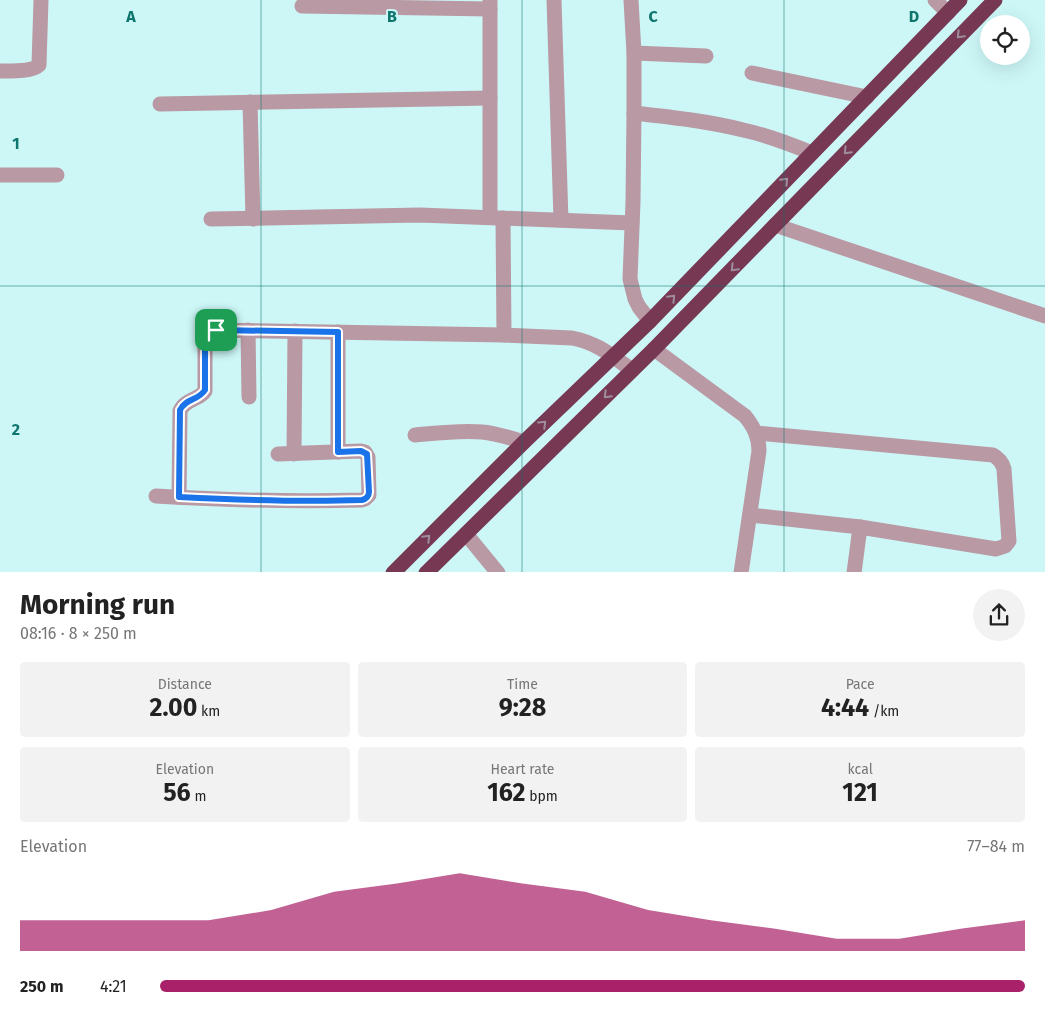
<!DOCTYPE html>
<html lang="en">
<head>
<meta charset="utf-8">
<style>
	:root { --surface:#fff; --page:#f2f2f2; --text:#222; --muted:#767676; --accent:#a92168 }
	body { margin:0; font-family:"Fira Sans",sans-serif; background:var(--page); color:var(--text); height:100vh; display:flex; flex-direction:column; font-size:19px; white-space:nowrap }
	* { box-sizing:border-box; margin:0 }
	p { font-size:16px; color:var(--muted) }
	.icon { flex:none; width:28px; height:28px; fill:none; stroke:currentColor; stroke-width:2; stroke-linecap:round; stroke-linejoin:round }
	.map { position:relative; height:572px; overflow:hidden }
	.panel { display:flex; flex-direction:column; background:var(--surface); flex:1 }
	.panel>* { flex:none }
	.controls { position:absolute; left:980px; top:15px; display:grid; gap:10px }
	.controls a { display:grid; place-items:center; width:50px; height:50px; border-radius:50%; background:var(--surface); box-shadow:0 5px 20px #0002; font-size:25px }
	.pin { position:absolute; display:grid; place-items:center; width:42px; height:42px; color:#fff; margin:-21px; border-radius:10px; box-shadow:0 2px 8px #0006 }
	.round { display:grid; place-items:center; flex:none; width:52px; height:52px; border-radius:26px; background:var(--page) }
	.summary { display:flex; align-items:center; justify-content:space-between; height:85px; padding:0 20px }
	h1 { font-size:28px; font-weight:700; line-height:38px }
	.stats { display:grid; grid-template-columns:repeat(3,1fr); gap:8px; height:85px; padding:5px 20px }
	.stats div { display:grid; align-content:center; border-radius:5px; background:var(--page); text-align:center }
	.stats b { font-size:25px; font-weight:700 }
	.stats small { font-size:14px; font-weight:400 }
	.stats p { font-size:14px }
	.chart { height:140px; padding:10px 20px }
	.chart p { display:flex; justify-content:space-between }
	.chart svg { width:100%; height:90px; margin-top:5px; fill:var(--accent); opacity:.7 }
	ul { padding:0 20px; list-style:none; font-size:16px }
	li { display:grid; grid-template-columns:80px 60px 1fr; align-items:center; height:38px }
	li i { height:12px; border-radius:6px; background:var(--accent) }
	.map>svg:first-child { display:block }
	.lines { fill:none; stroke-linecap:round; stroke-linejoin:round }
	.minor { stroke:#b999a4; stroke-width:15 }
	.highway { stroke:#773853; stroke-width:15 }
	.oneway { stroke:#9e8e9d }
	.route-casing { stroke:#fff; stroke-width:10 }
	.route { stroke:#1a73e8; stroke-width:6 }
	.grid { fill:none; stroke:#0f766e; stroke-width:1; stroke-opacity:0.55 }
	.grid-label { font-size:16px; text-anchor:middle; font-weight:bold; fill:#0f766e; stroke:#cdf7f7; stroke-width:4; stroke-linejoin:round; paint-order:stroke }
</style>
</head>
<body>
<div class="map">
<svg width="1045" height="573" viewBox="0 0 1045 573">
	<rect width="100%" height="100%" fill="#cdf7f7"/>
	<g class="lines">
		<g class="minor">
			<polyline points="554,0 561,220"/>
			<polyline points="631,0 634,53 634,113 633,202 630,279 635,299 639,307 650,321"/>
			<polyline points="935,0 948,13"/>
			<polyline points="302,6 490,9"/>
			<polyline points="634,53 706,56"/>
			<path d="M0,71C11,71 32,72 39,65L41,0"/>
			<polyline points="752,73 867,97"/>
			<polyline points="250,102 253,219"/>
			<polyline points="160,104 490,98"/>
			<path d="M634,113C670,117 707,121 743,130C767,135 790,144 812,153"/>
			<polyline points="0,175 57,175"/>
			<polyline points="490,217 490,0"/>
			<polyline points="503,218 504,335"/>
			<polyline points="211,219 420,215 632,223"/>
			<polyline points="775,225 1045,316"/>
			<polyline points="248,330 249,397"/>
			<polyline points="338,332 338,452"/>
			<path d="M654,349L745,416C754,427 759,437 759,451L741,573"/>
			<path d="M415,435C437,433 460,430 482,432C496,433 510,438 524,442"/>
			<polyline points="294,454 295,331"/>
			<path d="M156,496C225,500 293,502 362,500L365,499L369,495L368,457L365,452L361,451L278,454"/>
			<path d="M179,497L180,411C185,399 199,400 205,391V342C206,335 208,331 216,330L504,335L572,338C598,343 612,356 632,370"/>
			<path d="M750,515L860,527L996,549L1005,546L1009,541L1004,469C1002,462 999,459 993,455L756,433"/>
			<polyline points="466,534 498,573"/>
			<polyline points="854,573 860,527"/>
		</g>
		<g class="highway">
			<polyline points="393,573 524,442 650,321 960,0"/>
			<polyline points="426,573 654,349 995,0"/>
		</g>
	</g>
	<defs><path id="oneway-chevron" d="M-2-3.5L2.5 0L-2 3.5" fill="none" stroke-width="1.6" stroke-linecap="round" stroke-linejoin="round" transform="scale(1.25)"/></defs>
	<g class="oneway">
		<use href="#oneway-chevron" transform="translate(960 35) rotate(134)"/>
		<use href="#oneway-chevron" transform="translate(847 151) rotate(134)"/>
		<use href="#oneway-chevron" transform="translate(785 181) rotate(-46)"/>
		<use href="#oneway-chevron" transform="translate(734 268) rotate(134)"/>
		<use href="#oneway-chevron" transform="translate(672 298) rotate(-46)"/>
		<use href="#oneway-chevron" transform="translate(607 395) rotate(135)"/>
		<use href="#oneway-chevron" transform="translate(543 424) rotate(-44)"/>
		<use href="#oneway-chevron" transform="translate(427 538) rotate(-45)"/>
	</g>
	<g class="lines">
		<defs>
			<path id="route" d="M216,330L338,332V452L361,451L367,454L369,492C369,496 366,499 362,500C301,502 240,500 179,497L180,410C186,398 198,401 205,390V342C206,335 208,331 216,330Z"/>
		</defs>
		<use href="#route" class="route-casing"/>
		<use href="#route" class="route"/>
	</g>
	<path class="grid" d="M261,0V573M522,0V573M784,0V573M0,286H1045"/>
	<g class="grid-label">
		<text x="131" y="22">A</text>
		<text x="392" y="22">B</text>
		<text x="653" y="22">C</text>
		<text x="914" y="22">D</text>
		<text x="16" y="149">1</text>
		<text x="16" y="435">2</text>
	</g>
</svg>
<div class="controls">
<a><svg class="icon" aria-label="locate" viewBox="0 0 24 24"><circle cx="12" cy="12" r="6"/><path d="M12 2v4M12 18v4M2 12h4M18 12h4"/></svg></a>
</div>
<div class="pin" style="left:216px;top:330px;background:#1e9e55"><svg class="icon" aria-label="arrive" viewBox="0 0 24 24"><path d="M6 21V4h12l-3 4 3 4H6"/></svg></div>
</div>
<section class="panel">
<div class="summary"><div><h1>Morning run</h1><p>08:16 · 8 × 250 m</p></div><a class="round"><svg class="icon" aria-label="share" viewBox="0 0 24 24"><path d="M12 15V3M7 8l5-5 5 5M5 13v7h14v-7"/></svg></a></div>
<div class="stats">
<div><p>Distance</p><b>2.00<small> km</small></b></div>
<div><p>Time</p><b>9:28</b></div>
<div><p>Pace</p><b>4:44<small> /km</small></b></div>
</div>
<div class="stats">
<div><p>Elevation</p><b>56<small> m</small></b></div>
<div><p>Heart rate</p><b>162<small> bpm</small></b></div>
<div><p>kcal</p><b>121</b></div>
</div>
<div class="chart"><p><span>Elevation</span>77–84 m</p>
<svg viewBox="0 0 160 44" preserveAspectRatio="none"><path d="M0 44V29L10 29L20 29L30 29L40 24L50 15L60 11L70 6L80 11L90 15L100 24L110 29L120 33L130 38L140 38L150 33L160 29V44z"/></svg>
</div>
<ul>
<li><b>250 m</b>4:21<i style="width:100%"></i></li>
</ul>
</section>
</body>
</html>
